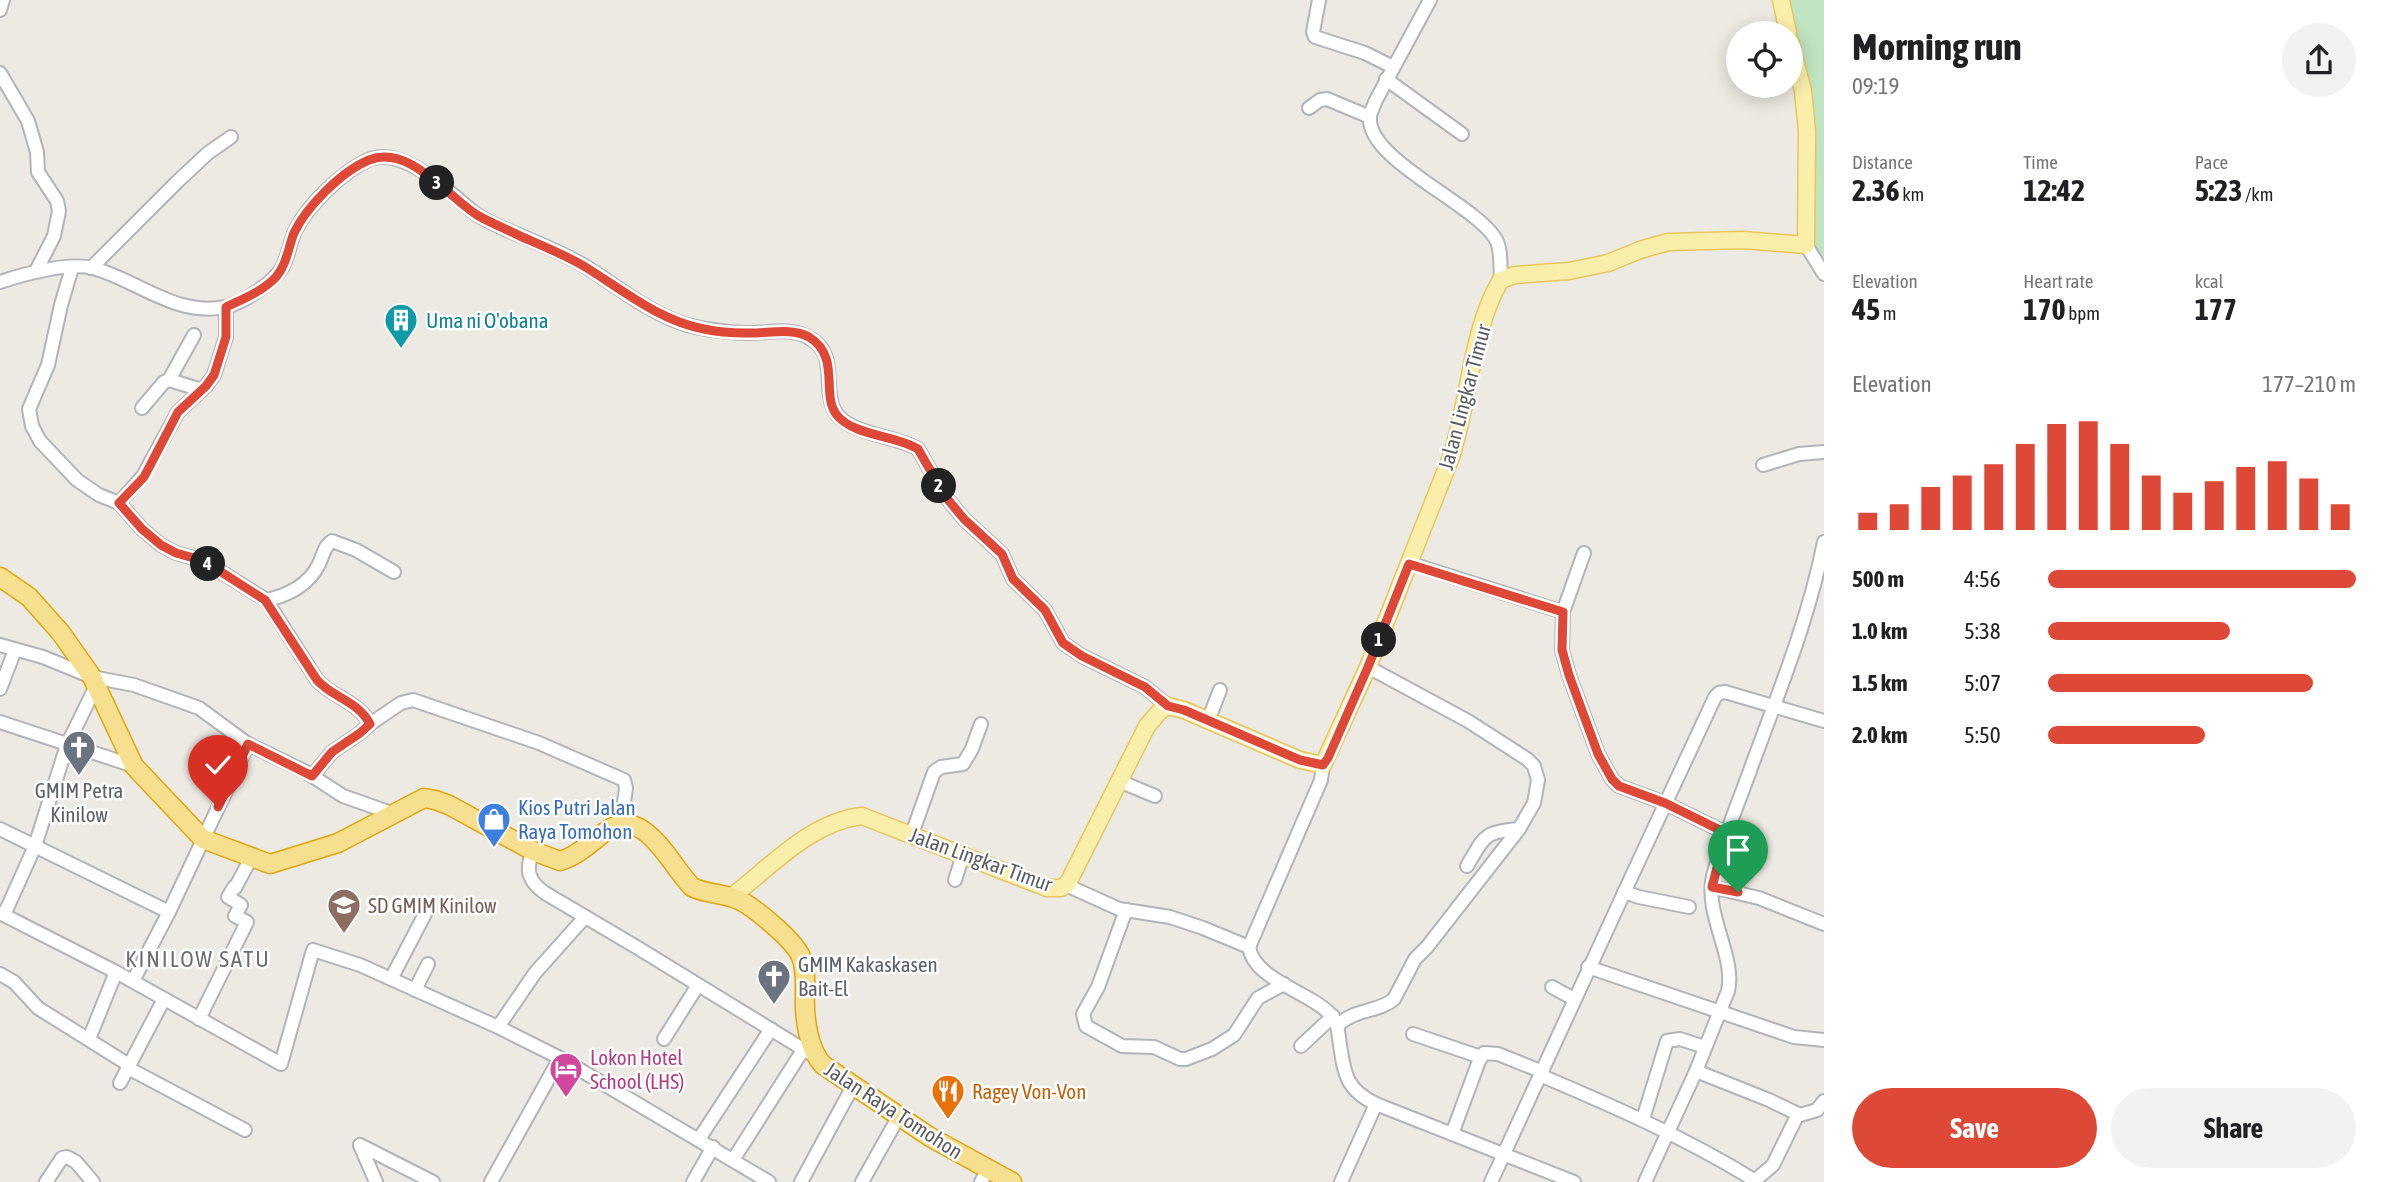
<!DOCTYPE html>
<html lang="en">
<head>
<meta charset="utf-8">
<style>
	:root { --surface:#fff; --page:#f2f2f2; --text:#202124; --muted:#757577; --accent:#de4836 }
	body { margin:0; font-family:"Asap Condensed",sans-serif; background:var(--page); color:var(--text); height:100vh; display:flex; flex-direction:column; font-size:26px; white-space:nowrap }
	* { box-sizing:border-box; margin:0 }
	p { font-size:23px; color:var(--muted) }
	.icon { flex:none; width:38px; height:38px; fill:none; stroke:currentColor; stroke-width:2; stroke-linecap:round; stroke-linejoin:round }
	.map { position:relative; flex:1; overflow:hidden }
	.sheet { display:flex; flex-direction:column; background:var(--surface); width:560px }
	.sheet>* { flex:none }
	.buttons { position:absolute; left:1726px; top:21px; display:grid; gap:14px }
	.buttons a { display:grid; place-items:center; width:77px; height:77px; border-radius:50%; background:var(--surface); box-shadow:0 4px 18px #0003; font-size:35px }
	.pin { position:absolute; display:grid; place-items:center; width:60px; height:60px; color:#fff; margin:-72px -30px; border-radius:50% 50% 50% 0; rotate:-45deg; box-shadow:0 0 7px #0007 }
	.pin .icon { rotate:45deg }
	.km { position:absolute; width:35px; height:35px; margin:-18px; border-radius:50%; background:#222; color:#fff; font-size:19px; line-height:35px; text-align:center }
	.round { display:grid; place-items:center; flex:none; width:74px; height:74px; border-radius:37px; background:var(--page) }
	.overview { display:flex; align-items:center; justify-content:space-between; height:119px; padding:0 28px }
	h1 { font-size:38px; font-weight:700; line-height:52px }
	.metrics { display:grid; grid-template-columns:repeat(3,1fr); gap:10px; height:119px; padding:7px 28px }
	.metrics div { display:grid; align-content:center }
	.metrics b { font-size:30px; font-weight:700 }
	.metrics small { font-size:19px; font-weight:400 }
	.metrics p { font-size:19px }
	.chart { height:196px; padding:14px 28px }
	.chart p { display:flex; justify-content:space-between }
	.chart svg { width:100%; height:126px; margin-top:7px; stroke:var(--accent); stroke-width:6 }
	.button { display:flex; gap:14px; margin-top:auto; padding:14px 28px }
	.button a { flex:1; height:80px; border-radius:42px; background:var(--accent); color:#fff; font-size:28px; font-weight:700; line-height:80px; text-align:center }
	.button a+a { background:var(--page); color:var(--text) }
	ul { padding:0 28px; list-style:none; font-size:23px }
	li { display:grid; grid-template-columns:112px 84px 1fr; align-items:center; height:52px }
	li i { height:18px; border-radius:9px; background:var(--accent) }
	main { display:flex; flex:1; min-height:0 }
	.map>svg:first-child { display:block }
	.green { fill:#c0e3c1 }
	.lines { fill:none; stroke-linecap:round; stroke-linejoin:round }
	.minor-casing { stroke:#b3b4b9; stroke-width:16 }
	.major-casing { stroke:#e8c65f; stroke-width:19 }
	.highway-casing { stroke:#e1a50e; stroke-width:21 }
	.minor { stroke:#fff; stroke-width:12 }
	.major { stroke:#faefaa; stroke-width:16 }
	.highway { stroke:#f6df8f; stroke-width:18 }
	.route-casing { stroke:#fff; stroke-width:14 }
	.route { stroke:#de4836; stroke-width:9 }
	.labels { text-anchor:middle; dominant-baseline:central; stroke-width:5; stroke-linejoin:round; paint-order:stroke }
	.culture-label { font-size:21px; fill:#0d838f; stroke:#fff; text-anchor:start }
	.street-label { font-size:21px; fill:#5a5d62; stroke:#fff }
	.worship-label { font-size:21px; fill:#5b616d; stroke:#fff }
	.shop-label { font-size:21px; fill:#366cbe; stroke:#fff; text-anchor:start }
	.education-label { font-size:21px; fill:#785e54; stroke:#fff; text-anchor:start }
	.hotel-label { font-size:21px; fill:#b23c85; stroke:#fff; text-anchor:start }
	.food-label { font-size:21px; fill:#c56008; stroke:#fff; text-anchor:start }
	.neighbourhood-label { font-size:23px; letter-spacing:2px; fill:#6b6f74; stroke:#fff }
</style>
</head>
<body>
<main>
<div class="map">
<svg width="1824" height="1182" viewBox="0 0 1824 1182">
	<rect width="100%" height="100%" fill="#eceae2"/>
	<polygon class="green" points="1781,0 1824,0 1824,257 1818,262 1807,245 1807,131"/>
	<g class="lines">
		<defs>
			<g id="minor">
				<polyline points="1319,0 1313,32 1315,37 1365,53 1393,67"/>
				<path d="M1430,0L1375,102C1374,106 1370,113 1370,117C1366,159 1473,203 1495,238C1502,248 1500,267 1501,280"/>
				<polyline points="0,10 3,0"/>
				<polyline points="0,73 28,121 37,152 38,172 57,201 59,211 54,236 36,271"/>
				<polyline points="1386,79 1462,134"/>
				<polyline points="1309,108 1320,100 1327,99 1370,117"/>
				<polyline points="1806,245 1824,274"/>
				<path d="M72,268L61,305L48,365L29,409L32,426L40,441L77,480L99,495L119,503L142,529L161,545L176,553L204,561L266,600L317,680C333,698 358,701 370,724L360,733L332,752L312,776"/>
				<polyline points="91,268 177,182 208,153 231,137"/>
				<path d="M0,282C24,274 68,262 93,268C137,280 176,317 225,307C243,303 275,282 283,266C289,254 290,241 296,229C309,204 342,172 368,160C403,145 448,191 473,212C482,219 496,225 507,230C533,241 559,251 583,265C616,285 647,312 684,324C704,330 725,332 745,333C764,334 788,327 806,336C840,352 822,386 834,410C847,435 896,435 918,449L945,496L964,519L1002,554L1013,579L1045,610L1063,643L1082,656L1145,687L1168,706"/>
				<polyline points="169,380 194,335"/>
				<polyline points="142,408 164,382 169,380 202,390"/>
				<polyline points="1763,465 1799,454 1824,452"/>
				<polyline points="119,503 143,476 178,412 206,386 214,375 226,337 226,307"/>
				<polyline points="1409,563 1563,612 1584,553"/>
				<path d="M266,600C287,596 309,585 319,564C323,556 324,546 332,541L356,550L394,572"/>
				<polyline points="1563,612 1562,650 1569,675 1598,754 1612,779 1619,786 1665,803 1726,833"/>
				<polyline points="0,645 43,657 92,677 134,685 199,708 248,744 306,772 343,796 394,814"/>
				<polyline points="0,689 15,650"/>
				<polyline points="1208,721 1220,690"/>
				<polyline points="0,722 134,766"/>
				<polyline points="370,724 401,703 413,700 539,743 624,780 626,788 621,824"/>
				<polyline points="1119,781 1155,796"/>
				<polyline points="0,829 169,912"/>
				<polyline points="912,834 934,772 941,767 963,764 972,749 981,724"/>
				<path d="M533,851C525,870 528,881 545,893L638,948L816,1057"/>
				<path d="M1467,866C1485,836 1483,832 1519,829"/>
				<polyline points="955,880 963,855"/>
				<path d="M1066,885L1119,909L1170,917L1203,928L1249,947C1254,980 1310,992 1330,1014C1337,1021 1338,1029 1339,1038C1344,1071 1344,1089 1376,1104"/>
				<polyline points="1712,887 1759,898 1824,924"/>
				<polyline points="1624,892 1639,897 1689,907"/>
				<polyline points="1126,910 1098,987 1083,1014 1086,1026 1122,1046 1154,1047 1180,1059 1186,1059 1212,1049 1234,1035 1258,998 1284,984"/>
				<polyline points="0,913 116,972 281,1064 313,950 360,965 498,1027 560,1058 769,1182"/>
				<polyline points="4,915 35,846 67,745 95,688"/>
				<polyline points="1249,947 1321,780 1323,765"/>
				<polyline points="1588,967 1794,1037 1824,1040"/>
				<polyline points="0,974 14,982 38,1008 129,1065"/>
				<polyline points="391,979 426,912"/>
				<polyline points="133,981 169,912 248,744"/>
				<polyline points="1552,987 1574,999"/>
				<polyline points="415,990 428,964"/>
				<polyline points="199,1019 247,922 235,916 241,905 228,897 234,887 235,888 251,858"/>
				<path d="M1338,1025C1356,1008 1380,1012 1394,999L1415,959L1427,947L1519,829L1534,803L1538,780L1534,766L1527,759L1468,721L1368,667"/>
				<polyline points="498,1027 535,973 585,917"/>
				<polyline points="1413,1034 1481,1057"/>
				<polyline points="89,1039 116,972"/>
				<polyline points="664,1039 698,985"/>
				<polyline points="1301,1046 1333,1016"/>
				<polyline points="128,1068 245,1130"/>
				<polyline points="1696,1071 1769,1100 1800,1115"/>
				<path d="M1542,1076C1615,1107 1686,1138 1754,1180"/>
				<polyline points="120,1083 164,999"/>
				<polyline points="1643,1119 1667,1041 1680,1039 1705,1047"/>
				<polyline points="1452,1134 1479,1061 1484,1053 1498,1054 1543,1072"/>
				<polyline points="699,1139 771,1029"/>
				<polyline points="360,1145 433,1182"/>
				<polyline points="360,1145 376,1182"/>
				<polyline points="733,1160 803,1050"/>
				<polyline points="46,1182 62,1158 67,1157 76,1162 93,1182"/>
				<polyline points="491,1182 560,1058"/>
				<polyline points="693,1182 713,1147"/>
				<polyline points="801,1182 853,1086"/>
				<polyline points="862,1182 899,1116"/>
				<polyline points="981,1182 988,1169"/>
				<polyline points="1341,1182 1376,1104 1574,1182"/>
				<path d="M1491,1182C1566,1021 1639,858 1715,697L1719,693L1725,692L1824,721"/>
				<path d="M1645,1182L1696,1071L1728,991C1736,956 1704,915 1713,876C1723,838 1739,802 1752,765C1779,692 1809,618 1824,542"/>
				<polyline points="1753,1182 1773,1165 1797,1116 1817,1110 1824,1101"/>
			</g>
			<g id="major">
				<polyline points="1781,0 1788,33"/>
				<path d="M731,897C772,866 810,822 862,816L1047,888H1061L1068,883L1147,726L1160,711L1168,706L1184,710L1300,760L1323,765L1368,667L1451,457C1469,403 1472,326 1501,280L1515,275L1569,271L1608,263L1640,250L1668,242L1743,240L1806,245L1807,131L1803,91L1790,41"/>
			</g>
			<path id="highway" d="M0,577L29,597L61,633L92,677L134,766L203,839L270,864L338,843L424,798L435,800L449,805L533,851L560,861C577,856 592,842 606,831C644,804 670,865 692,887C708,895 727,893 743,902C758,911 795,941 801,957C806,969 805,982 805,994C804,1017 808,1049 823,1065L930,1137L1012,1182"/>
		</defs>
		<use href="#minor" class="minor-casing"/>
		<use href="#major" class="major-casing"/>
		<use href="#highway" class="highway-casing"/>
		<use href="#minor" class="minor"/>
		<use href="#major" class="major"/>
		<use href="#highway" class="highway"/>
	</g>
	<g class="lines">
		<defs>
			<path id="route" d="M218,807L248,744L312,776L332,752L360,733L370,724C358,701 333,698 317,680L265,600L204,561L176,553L161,545L142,529L119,503L144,477L178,412L206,386L214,375L226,337V307C243,299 263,291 276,277C287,264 288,248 294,233C306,207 342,171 369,160C409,144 447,196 477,215C491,223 506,229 520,236C543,246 566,255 587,268C624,291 660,321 704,329C717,332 732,333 746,333C766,334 791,327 809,337C841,357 821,393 836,414C852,436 896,435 918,449L945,496L964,519L1002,554L1013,579L1045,610L1063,643L1082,656L1145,687L1168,706L1184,710L1300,760L1323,765L1328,758L1368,667L1409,564L1563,612L1562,650L1569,675L1598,754L1612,779L1619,786L1665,803L1726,833L1712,887L1738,892"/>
		</defs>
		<use href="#route" class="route-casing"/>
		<use href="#route" class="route"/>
	</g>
	<defs>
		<symbol id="building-pin" viewBox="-11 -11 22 30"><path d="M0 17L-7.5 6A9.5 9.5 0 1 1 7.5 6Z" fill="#0f9aa8" stroke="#fff"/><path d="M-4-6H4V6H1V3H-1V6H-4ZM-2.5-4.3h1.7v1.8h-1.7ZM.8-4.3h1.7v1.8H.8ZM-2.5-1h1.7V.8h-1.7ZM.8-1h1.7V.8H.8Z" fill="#fff"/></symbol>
		<symbol id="church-pin" viewBox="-11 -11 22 30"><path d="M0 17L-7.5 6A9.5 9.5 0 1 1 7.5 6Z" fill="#6b7280" stroke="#fff"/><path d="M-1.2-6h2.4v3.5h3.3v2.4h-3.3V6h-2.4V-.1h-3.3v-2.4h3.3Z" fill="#fff"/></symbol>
		<symbol id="shop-pin" viewBox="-11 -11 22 30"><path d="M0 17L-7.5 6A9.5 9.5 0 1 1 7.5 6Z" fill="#3f7fe0" stroke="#fff"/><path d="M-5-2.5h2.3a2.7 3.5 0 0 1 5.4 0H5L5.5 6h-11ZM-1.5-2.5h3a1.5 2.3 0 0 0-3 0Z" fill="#fff"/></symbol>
		<symbol id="school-pin" viewBox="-11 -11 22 30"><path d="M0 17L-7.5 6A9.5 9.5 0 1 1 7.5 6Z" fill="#8d6e63" stroke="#fff"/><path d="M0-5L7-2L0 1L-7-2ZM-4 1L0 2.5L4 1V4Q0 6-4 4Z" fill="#fff"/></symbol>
		<symbol id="hotel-pin" viewBox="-11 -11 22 30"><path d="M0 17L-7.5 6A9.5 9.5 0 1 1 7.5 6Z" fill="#d1479c" stroke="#fff"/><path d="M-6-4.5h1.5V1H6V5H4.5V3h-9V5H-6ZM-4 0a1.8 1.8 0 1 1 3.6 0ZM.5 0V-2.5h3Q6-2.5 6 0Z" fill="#fff"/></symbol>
		<symbol id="restaurant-pin" viewBox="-11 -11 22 30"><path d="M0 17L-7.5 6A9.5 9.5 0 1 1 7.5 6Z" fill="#e8710a" stroke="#fff"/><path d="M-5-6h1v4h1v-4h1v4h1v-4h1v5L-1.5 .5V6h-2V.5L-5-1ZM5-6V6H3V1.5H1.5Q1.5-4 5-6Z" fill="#fff"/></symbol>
	</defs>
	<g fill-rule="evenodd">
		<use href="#building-pin" x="382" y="301" width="38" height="52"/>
		<use href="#church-pin" x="60" y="728" width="38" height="52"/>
		<use href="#shop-pin" x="475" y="800" width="38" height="52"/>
		<use href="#school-pin" x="325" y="886" width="38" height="52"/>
		<use href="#church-pin" x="755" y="957" width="38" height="52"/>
		<use href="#hotel-pin" x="547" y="1050" width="38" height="52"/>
		<use href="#restaurant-pin" x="929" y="1072" width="38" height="52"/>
	</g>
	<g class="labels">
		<g class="culture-label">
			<text x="426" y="320">Uma ni O'obana</text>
		</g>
		<g class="street-label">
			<text transform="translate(1464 397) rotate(-75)">Jalan Lingkar Timur</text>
			<text transform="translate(981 859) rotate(20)">Jalan Lingkar Timur</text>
			<text transform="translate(894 1110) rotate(33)">Jalan Raya Tomohon</text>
		</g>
		<g class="worship-label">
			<text x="79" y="790">GMIM Petra<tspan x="79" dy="24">Kinilow</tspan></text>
			<text x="798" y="964" text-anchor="start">GMIM Kakaskasen<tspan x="798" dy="24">Bait-El</tspan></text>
		</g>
		<g class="shop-label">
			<text x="518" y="807">Kios Putri Jalan<tspan x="518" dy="24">Raya Tomohon</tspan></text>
		</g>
		<g class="education-label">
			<text x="368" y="905">SD GMIM Kinilow</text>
		</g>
		<g class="hotel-label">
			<text x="590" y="1057">Lokon Hotel<tspan x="590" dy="24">School (LHS)</tspan></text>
		</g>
		<g class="food-label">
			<text x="972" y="1091">Ragey Von-Von</text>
		</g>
		<g class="neighbourhood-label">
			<text x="198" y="959">KINILOW SATU</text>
		</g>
	</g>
</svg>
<div class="buttons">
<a><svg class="icon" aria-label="locate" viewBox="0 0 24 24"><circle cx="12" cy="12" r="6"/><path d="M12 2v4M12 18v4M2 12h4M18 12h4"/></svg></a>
</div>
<div class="pin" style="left:1738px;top:892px;background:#1e9e55"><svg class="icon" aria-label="arrive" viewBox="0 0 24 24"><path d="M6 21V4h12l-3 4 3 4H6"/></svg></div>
<div class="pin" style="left:218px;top:807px;background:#d93025"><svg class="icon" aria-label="check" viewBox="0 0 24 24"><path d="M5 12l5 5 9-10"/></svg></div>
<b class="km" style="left:1379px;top:640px">1</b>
<b class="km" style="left:939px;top:486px">2</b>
<b class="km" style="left:437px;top:183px">3</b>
<b class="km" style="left:208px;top:564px">4</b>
</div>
<section class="sheet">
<div class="overview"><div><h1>Morning run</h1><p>09:19</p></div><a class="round"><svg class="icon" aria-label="share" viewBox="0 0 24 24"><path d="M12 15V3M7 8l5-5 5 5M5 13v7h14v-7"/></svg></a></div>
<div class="metrics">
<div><p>Distance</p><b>2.36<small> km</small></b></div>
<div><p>Time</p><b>12:42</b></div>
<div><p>Pace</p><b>5:23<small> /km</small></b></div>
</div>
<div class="metrics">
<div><p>Elevation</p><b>45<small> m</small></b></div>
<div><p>Heart rate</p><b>170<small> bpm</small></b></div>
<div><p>kcal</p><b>177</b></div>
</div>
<div class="chart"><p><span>Elevation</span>177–210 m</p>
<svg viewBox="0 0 160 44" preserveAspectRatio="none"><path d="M5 44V38M15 44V35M25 44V29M35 44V25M45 44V21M55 44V14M65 44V7M75 44V6M85 44V14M95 44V25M105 44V31M115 44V27M125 44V22M135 44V20M145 44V26M155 44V35"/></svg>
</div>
<ul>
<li><b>500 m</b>4:56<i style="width:100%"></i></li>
<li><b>1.0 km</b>5:38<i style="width:59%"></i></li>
<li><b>1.5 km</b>5:07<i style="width:86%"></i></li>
<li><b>2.0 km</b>5:50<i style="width:51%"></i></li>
</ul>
<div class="button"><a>Save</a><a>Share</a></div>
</section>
</main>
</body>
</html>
